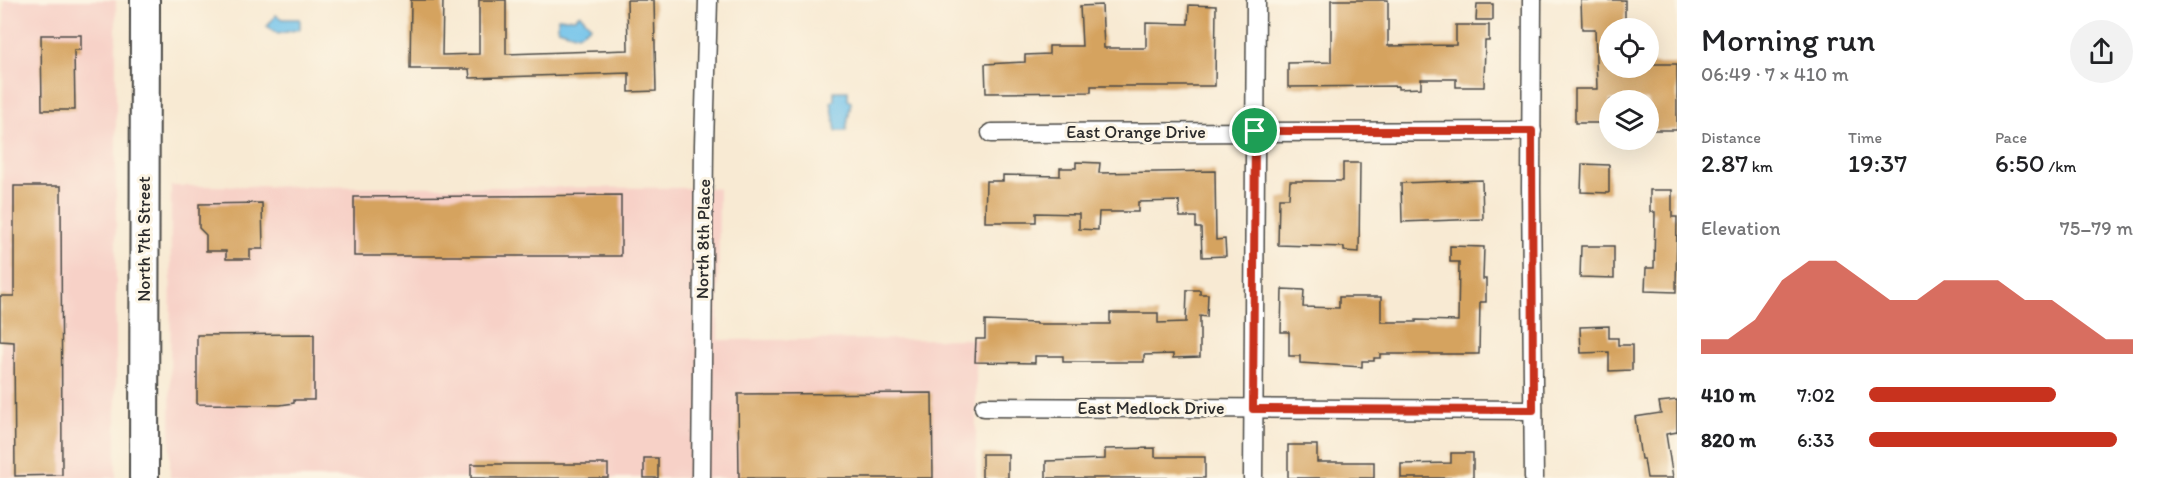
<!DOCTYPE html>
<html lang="en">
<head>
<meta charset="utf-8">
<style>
	:root { --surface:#fff; --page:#f2f2f2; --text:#202124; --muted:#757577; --accent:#c8321e }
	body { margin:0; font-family:Itim,sans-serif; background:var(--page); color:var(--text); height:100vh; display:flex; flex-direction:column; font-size:22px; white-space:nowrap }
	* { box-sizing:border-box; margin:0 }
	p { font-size:20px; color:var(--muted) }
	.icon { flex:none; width:33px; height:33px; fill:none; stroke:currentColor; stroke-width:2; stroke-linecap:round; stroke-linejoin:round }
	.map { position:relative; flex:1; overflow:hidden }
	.drawer { display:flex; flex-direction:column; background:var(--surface); width:480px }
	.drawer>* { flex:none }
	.buttons { position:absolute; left:1599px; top:18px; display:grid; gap:12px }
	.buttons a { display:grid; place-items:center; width:60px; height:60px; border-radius:50%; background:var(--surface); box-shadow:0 6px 24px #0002; font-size:30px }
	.pin { position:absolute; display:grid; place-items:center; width:51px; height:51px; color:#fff; margin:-26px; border:3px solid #fff; border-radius:50%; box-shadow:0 2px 6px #0007 }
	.round { display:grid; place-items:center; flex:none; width:63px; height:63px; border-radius:32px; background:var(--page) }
	.headline { display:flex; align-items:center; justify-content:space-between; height:102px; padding:0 24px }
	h1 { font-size:33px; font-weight:600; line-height:45px }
	.metrics { display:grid; grid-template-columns:repeat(3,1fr); gap:9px; height:102px; padding:6px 24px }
	.metrics div { display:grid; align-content:center }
	.metrics b { font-size:26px; font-weight:600 }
	.metrics small { font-size:16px; font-weight:400 }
	.metrics p { font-size:16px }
	.chart { height:168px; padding:12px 24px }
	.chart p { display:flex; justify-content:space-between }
	.chart svg { width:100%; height:108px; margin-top:6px; fill:var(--accent); opacity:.7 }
	ul { padding:0 24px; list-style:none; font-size:20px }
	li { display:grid; grid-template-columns:96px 72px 1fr; align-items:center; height:45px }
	li i { height:15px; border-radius:8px; background:var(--accent) }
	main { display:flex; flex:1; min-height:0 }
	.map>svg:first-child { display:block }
	.built { fill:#f7d1c7 }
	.water { fill:#6fc2eb; stroke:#4d768b; stroke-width:1.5 }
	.building { fill:#d5a35e }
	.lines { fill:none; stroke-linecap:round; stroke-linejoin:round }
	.street-casing { stroke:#4a4844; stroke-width:21 }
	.primary-casing { stroke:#4a4844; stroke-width:32 }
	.street { stroke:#fff; stroke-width:18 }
	.primary { stroke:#fff; stroke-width:28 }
	.route-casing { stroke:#fff; stroke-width:12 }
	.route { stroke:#c8321e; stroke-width:8 }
	.labels { text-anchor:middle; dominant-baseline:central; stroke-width:6; stroke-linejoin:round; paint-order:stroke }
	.street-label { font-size:18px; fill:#2b2b2b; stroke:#fcf5e5 }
</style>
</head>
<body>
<main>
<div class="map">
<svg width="1677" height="478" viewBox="0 0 1677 478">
	<rect width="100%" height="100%" fill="#fcf5e5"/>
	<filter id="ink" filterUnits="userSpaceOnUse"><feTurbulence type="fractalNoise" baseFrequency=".0167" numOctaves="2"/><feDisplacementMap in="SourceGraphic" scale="12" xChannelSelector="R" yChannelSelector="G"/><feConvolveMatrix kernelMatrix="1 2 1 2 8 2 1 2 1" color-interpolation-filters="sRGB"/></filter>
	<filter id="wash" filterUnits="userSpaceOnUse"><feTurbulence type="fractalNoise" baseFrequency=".008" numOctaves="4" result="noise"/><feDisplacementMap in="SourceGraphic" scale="24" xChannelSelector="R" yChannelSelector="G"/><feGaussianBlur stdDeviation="1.35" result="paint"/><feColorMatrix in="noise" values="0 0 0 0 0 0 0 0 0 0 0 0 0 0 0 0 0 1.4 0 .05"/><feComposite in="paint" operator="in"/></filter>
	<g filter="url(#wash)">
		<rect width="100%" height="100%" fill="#f8ead3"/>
		<g class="built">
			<polygon points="4,0 116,0 116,478 0,478"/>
			<polygon points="171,186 719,188 718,340 976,339 976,478 170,478"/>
		</g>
		<g class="water">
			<polygon points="580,14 591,26 578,35 558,29 558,18 575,18"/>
			<polygon points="276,15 282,19 300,19 300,29 278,34 267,26"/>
			<polygon points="834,91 848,91 848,100 851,102 846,131 836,131 831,102 834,100"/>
		</g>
		<g id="blocks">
			<g class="building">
				<polygon points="411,0 443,0 442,55 479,54 479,0 506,0 506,54 628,50 627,0 654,0 656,91 629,92 629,73 470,78 469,69 410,69"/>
				<polygon points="1331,0 1388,0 1388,46 1456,45 1456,25 1489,25 1489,41 1485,41 1484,87 1456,87 1456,79 1421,79 1421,88 1398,89 1398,86 1288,87 1288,63 1331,62"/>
				<polygon points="1581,0 1625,0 1625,28 1610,28 1610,68 1648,68 1648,64 1677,64 1677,130 1648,130 1648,100 1610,100 1610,123 1575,123 1575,89 1597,89 1595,29 1582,29"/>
				<polygon points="1477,4 1493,4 1493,20 1476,20"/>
				<polygon points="1102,5 1104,48 1146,48 1146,23 1188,24 1189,5 1216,6 1215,86 1091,86 1091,92 986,93 985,64 1025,62 1025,55 1049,54 1049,46 1082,46 1080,6"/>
				<polygon points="41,35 81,35 81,50 74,50 75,110 42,110"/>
				<polygon points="1076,162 1100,163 1099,173 1215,171 1216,240 1225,239 1226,256 1202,257 1201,228 1196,228 1196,217 1180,217 1179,201 1138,202 1138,212 1099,212 1098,230 1079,229 1079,214 1036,213 1036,222 985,222 986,181 1003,181 1003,175 1060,176 1060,168 1076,168"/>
				<polygon points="1343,163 1360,163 1359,252 1344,251 1344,247 1278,245 1279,198 1289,198 1290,181 1343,181"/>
				<polygon points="1582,164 1609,165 1609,193 1581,192"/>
				<polygon points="1482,180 1483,219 1402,222 1401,183"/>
				<polygon points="14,186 61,186 62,475 15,476 14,342 0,341 0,296 14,296"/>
				<polygon points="1650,190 1672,190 1672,217 1677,217 1676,292 1645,291 1646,268 1654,268 1655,212 1650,212"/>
				<polygon points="621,195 621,256 354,256 354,197"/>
				<polygon points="262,203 263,249 250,249 250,259 226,259 226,251 206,251 206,235 199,228 199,204"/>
				<polygon points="1450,246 1484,247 1483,279 1486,279 1486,302 1480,302 1479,354 1380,354 1380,358 1374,358 1374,361 1362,361 1362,367 1300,363 1300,356 1289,356 1289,332 1281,332 1282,289 1304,290 1303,307 1339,308 1339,297 1381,297 1381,322 1416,322 1416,320 1458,321 1459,262 1450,262"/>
				<polygon points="1581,246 1614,246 1614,278 1580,277"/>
				<polygon points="1187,290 1200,290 1200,294 1208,294 1207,317 1200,316 1200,357 1173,358 1173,354 1144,355 1144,362 1063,362 1063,356 1035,356 1035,363 975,362 976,339 985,339 985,321 1036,323 1036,324 1110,324 1110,313 1158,313 1158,323 1186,322"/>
				<polygon points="1609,326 1609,338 1618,338 1618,345 1632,345 1632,370 1609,371 1609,352 1581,353 1580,327"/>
				<polygon points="314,334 314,400 294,400 294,403 280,405 197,404 197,335"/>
				<polygon points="932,393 933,478 739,478 738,394"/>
				<polygon points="1677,400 1677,432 1666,434 1673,478 1647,478 1644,459 1641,459 1635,417 1661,413 1659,402"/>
				<polygon points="1288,445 1317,445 1317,462 1374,462 1374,478 1288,478"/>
				<polygon points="1155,448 1155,457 1205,457 1205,478 1046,478 1046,461 1105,459 1105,449"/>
				<polygon points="1451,453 1473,453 1473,478 1401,478 1401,464 1451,463"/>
				<rect x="982" y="454" width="26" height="24"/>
				<rect x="644" y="458" width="14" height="20"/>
				<rect x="471" y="464" width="137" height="14"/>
			</g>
		</g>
	</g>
	<g filter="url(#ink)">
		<use href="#blocks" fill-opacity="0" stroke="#4a4844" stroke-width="1.5"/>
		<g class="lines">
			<defs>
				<g id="street">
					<polyline points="1532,0 1531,188 1534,478"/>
					<polyline points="991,133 1532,131"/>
					<polyline points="984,407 1533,410"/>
					<polyline points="701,478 704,145 708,0"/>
					<polyline points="1253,478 1256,0"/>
				</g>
				<polyline id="primary" points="144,478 145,0"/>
			</defs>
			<use href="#street" class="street-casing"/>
			<use href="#primary" class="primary-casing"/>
			<use href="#street" class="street"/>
			<use href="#primary" class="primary"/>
		</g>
	</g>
	<g class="lines" filter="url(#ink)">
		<defs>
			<polygon id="route" points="1255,131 1532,131 1533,410 1253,409"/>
		</defs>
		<use href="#route" class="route-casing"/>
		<use href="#route" class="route"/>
	</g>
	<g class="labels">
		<g class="street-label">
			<text x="1136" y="132">East Orange Drive</text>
			<text transform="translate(144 239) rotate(-90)">North 7th Street</text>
			<text transform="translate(703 239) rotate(-89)">North 8th Place</text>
			<text x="1151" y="408">East Medlock Drive</text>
		</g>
	</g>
</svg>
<div class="buttons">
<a><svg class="icon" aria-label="locate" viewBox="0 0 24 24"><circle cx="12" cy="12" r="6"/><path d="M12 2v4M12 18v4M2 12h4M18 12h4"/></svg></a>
<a><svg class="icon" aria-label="layers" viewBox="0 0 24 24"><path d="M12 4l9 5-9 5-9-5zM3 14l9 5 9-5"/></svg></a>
</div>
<div class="pin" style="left:1255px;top:131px;background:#1e9e55"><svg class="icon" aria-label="arrive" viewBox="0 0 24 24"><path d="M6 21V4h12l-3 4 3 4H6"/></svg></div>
</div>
<section class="drawer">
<div class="headline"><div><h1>Morning run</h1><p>06:49 · 7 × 410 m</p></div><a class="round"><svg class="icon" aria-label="share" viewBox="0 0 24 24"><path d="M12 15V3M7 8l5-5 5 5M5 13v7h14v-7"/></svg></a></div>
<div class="metrics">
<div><p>Distance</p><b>2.87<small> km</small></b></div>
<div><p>Time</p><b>19:37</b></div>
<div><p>Pace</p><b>6:50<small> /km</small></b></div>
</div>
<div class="chart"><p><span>Elevation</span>75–79 m</p>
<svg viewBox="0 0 160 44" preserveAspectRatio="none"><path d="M0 44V38L10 38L20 30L30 14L40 6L50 6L60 14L70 22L80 22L90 14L100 14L110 14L120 22L130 22L140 30L150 38L160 38V44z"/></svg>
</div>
<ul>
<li><b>410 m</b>7:02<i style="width:71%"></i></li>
<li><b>820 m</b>6:33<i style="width:94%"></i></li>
</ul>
</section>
</main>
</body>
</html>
